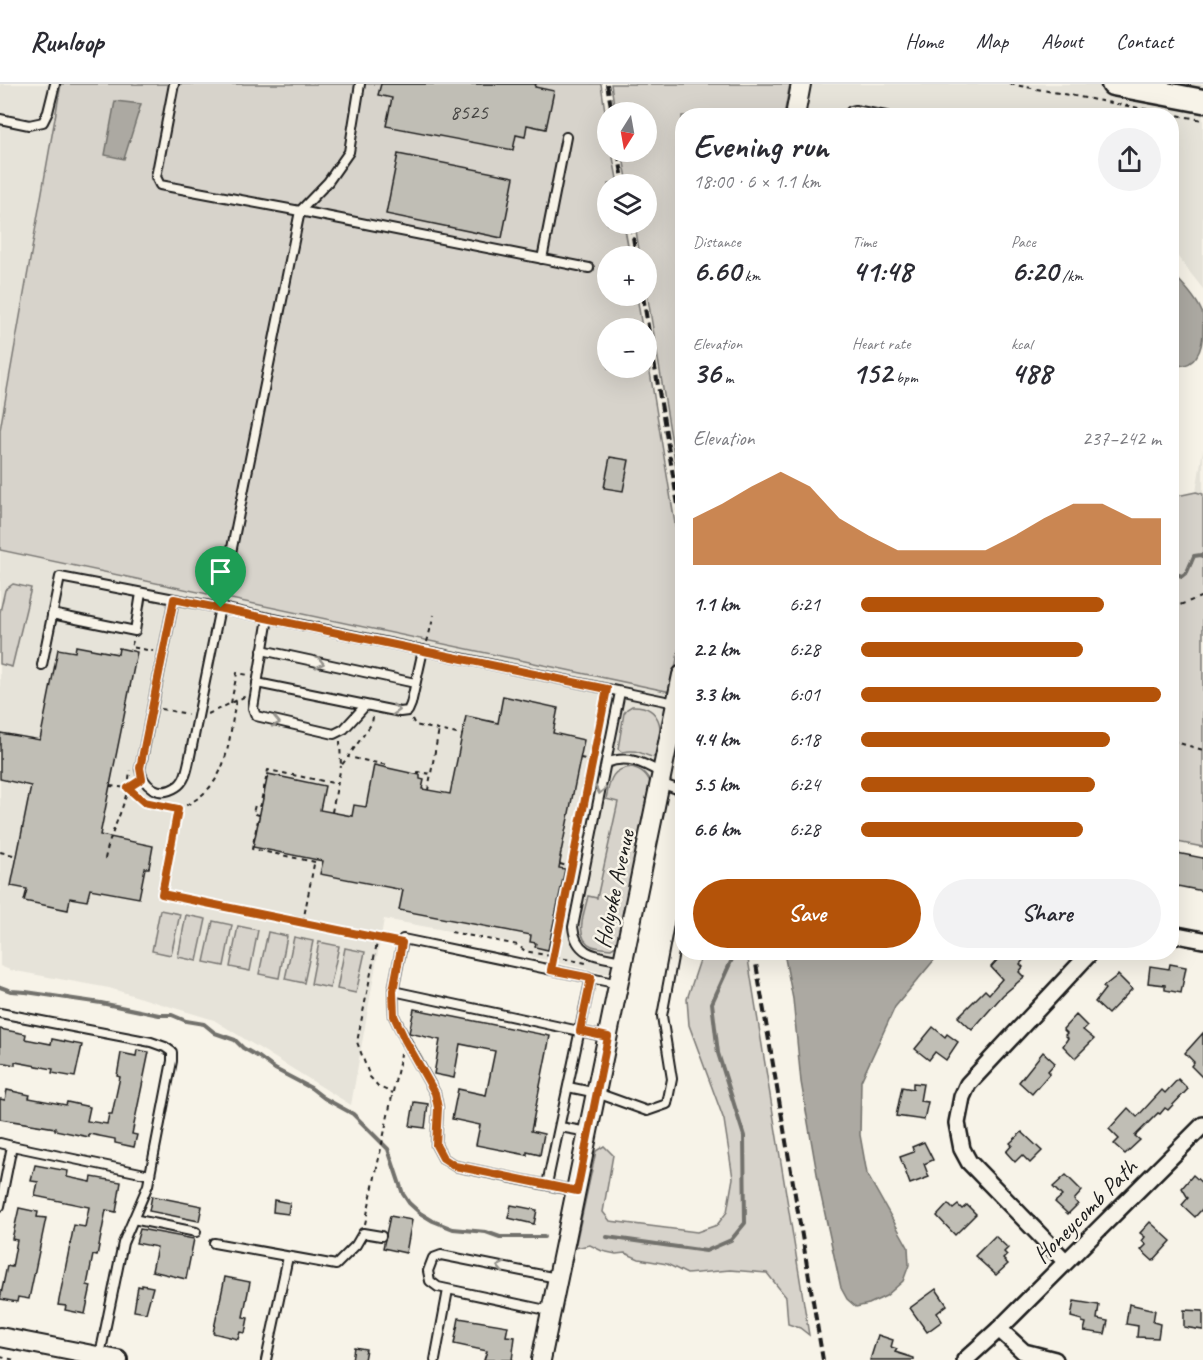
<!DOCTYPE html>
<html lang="en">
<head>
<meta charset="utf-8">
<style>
	:root { --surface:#fff; --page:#f2f2f3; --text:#2b2b33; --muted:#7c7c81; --line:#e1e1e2; --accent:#b45309 }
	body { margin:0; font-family:Caveat,sans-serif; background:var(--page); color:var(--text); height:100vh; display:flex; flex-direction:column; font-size:22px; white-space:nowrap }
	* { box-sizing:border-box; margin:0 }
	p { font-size:20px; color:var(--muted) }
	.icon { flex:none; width:33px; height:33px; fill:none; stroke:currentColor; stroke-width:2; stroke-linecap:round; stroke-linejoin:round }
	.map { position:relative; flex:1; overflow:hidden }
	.panel { position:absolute; left:675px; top:24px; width:504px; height:852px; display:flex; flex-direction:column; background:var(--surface); border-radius:24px; box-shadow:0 6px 24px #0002 }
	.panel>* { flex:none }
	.needle { width:39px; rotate:191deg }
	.controls { position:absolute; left:597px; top:18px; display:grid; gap:12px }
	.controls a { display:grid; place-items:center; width:60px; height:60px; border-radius:50%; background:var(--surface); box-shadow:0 6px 24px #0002; font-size:30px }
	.pin { position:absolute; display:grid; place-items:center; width:51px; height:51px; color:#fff; margin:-62px -26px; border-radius:50% 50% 50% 0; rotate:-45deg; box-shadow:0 0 6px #0007 }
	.pin .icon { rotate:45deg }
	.round { display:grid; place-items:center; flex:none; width:63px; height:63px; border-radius:32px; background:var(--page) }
	.overview { display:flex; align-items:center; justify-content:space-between; height:102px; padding:0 18px }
	h1 { font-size:33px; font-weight:700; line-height:45px }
	.stats { display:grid; grid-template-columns:repeat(3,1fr); gap:9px; height:102px; padding:6px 18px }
	.stats div { display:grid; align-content:center }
	.stats b { font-size:30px; font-weight:700 }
	.stats small { font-size:16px; font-weight:400 }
	.stats p { font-size:16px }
	.chart { height:168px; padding:12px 18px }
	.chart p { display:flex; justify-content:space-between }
	.chart svg { width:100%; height:108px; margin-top:6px; fill:var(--accent); opacity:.7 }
	.cta { display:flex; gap:12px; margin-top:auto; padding:12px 18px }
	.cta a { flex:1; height:69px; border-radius:36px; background:var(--accent); color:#fff; font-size:24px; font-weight:700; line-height:69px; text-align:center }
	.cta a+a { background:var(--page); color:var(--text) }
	ul { padding:0 18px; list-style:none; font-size:20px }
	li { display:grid; grid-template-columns:96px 72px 1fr; align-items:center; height:45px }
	li i { height:15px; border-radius:8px; background:var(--accent) }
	header { display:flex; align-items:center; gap:36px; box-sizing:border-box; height:84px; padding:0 30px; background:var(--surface); border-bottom:2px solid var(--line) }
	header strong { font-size:28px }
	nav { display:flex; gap:33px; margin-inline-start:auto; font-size:21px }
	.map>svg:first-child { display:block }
	.built { fill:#e6e3d9 }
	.green { fill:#d7d3cb; stroke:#7a7874; stroke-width:1.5 }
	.water { fill:#aca9a2; stroke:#72716c; stroke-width:1.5 }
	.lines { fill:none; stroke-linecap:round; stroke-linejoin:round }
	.stream { stroke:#72716c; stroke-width:4 }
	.building { fill:#c0beb5; stroke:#1c1c1c; stroke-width:1.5 }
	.service-casing { stroke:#1c1c1c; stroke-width:12 }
	.minor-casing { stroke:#1c1c1c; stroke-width:20 }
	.tertiary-casing { stroke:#1c1c1c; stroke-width:22 }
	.primary-casing { stroke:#1c1c1c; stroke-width:27 }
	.path { stroke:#1c1c1c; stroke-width:2; stroke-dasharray:4.5 4.5; stroke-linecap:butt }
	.service { stroke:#f7f3e8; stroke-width:8 }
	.minor { stroke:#f7f3e8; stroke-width:15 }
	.tertiary { stroke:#f7f3e8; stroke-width:18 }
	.primary { stroke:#f7f3e8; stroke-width:22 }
	.rail { stroke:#1c1c1c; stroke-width:4; stroke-dasharray:9 4.5; stroke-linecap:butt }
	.oneway { stroke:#94928c }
	.route-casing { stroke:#fff; stroke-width:12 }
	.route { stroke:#b45309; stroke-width:8 }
	.labels { text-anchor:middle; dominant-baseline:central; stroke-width:5; stroke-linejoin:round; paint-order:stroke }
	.number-label { font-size:21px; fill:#454442 }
	.street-label { font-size:24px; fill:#1c1c1c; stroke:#f7f3e8 }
</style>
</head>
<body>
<header>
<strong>Runloop</strong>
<nav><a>Home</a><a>Map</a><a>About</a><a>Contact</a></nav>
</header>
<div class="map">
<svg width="1203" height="1276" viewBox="0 0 1203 1276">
	<rect width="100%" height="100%" fill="#f7f3e8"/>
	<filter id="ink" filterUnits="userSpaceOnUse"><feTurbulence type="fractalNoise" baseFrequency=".0167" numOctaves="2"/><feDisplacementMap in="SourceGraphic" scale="12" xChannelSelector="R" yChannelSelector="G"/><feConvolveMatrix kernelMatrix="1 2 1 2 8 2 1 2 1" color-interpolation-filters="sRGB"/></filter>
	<g filter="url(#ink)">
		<g class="built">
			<polygon points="0,0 61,0 0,346"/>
			<polygon points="790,0 1203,0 1203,205 1174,168 1172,169 1172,32 784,32"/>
			<polygon points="1203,365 1203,410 1196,408"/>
			<polygon points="0,466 671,608 613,891 533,873 520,860 384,835 351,1021 214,936 109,904 10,886 0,882"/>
		</g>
		<g class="green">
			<polygon points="61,0 601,0 607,41 608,68 612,68 618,100 608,100 608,140 624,140 630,172 608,172 608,212 637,212 642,244 608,244 608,284 646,284 647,270 682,482 682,546 671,608 0,466 0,346"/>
			<polygon points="611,0 790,0 784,31 682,32 682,419 647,209 646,172 640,172 635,140 646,140 646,100 628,100 622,68 646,68 646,28 615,28"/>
			<polygon points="1196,408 1203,410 1203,763 1172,757 1172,413"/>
			<polygon points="13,500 31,504 12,583 0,580 0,528 5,506"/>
			<path d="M632,622C664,621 665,652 655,673C643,673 641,664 622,668L618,665L624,629L627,625Z"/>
			<path d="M632,683C642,686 647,690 651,700L618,861L611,865C605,864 597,864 592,862C573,854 585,827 588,812L597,814L618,718L606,715C610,697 610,685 632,683Z"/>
			<polygon points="160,826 180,830 171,871 152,867"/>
			<polygon points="186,831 206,835 197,877 178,873"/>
			<polygon points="213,837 232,841 224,882 204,878"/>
			<polygon points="238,842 258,846 250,887 230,883"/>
			<polygon points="268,848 287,852 279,894 259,890"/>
			<polygon points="294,853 313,857 304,899 285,895"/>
			<polygon points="319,858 339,862 330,904 311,900"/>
			<polygon points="345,864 365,868 356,909 337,905"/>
			<polygon points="710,869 747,869 809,1251 800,1244 788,1240 786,1213 767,1189 730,1186 687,1190 667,1180 639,1175 625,1169 616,1170 602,1167 590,1161 575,1164 596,1067 604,1062 613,1071 603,1128 610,1137 697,1148 717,1141 727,1128 733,1094 724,1036 689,941 687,915 701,873"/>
		</g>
		<g class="water">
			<polygon points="115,17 141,20 124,75 105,71"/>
			<path d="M1172,189C1182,199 1199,217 1203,231C1203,235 1203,241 1203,245C1203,265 1196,286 1172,281Z"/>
			<polygon points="784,869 940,869 895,923 861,997 860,1051 867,1090 908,1163 909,1181 903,1197 886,1212 869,1220 856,1223 847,1215 841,1204 820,1107 801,998 793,915"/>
		</g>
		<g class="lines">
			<g class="stream">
				<polyline points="1172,484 1176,490 1182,492 1187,488 1194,472 1201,471 1203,473"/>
				<polyline points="0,903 11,907 26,908 101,919 159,931 172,931 186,937 204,940 215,949 235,956 243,964 259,973 275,985 311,1004 324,1014 353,1030 388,1065 403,1110 409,1119 420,1129 433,1137 453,1145 486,1148 500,1153 544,1153"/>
				<polyline points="607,1153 706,1167 731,1156 745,1139 744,1052 718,969 712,919 734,871 742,868"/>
			</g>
		</g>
		<g class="building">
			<polygon points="381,0 536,0 535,3 554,7 546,45 527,41 525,53 516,51 513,66 386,42 392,14 378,11"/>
			<polygon points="398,70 514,93 502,154 386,130"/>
			<polygon points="610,373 629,376 623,407 604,404"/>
			<polygon points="76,562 118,570 119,564 137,568 100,751 153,762 149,784 145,784 139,814 90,805 87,817 70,814 68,826 24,817 27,805 11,802 31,702 0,695 0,649 40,656 58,565 75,568"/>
			<polygon points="503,612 558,624 553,649 584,656 560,773 561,773 559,784 565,785 548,866 535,863 536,859 530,858 531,851 399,826 403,806 320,790 323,777 253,763 268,690 325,702 320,726 352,732 354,721 366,723 374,681 420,691 420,695 424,696 422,705 450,710 466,632 498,639"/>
			<polygon points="1172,768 1203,774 1203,807 1172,801"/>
			<polygon points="1004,868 1019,868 1025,874 1020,880 1023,883 1019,888 1024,893 1003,911 972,946 958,933 985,906 989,910 1002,895 991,883"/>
			<polygon points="1170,880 1186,883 1181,909 1165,906 1165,901 1148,899 1150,882 1169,885"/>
			<polygon points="1118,891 1132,905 1108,930 1095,918 1105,905 1103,903"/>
			<polygon points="414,925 550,952 531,1047 544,1050 540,1071 527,1068 527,1071 476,1061 480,1041 452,1035 458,1005 486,1011 495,967 460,960 454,994 434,990 440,956 409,949"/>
			<polygon points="1076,931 1087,942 1083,946 1094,955 1075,974 1063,962 1068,954 1065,951 1067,949 1063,945"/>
			<polygon points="933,943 945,953 947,950 958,958 946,976 935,968 929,976 915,965"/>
			<polygon points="0,945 26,950 25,955 51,960 52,955 82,961 75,993 52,989 53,985 15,978 15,981 0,978"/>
			<polygon points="1203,949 1203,994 1191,982 1194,978 1185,969"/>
			<polygon points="137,966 149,968 132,1050 137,1051 134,1063 115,1059 115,1055 89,1050 89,1053 55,1046 55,1044 0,1035 0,1015 5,1016 7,1006 30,1011 29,1014 66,1021 67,1018 90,1023 87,1037 107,1040 109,1030 112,1030 120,993 117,992 121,969 136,972"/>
			<polygon points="1043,968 1055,979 1048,987 1050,989 1032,1010 1019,998"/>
			<polygon points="1178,995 1188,1005 1168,1026 1165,1024 1160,1030 1158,1029 1135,1052 1140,1056 1125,1070 1114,1060 1119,1055 1109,1045 1128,1024 1137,1033 1162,1006 1165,1009"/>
			<polygon points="913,999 923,1000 920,1017 928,1018 924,1036 896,1032 902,1003 913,1005"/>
			<polygon points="414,1018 428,1020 425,1044 410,1042"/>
			<polygon points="1022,1048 1042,1067 1030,1079 1022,1071 1015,1078 1006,1068 1012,1061 1010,1059"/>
			<polygon points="924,1058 933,1076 924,1080 929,1093 910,1100 900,1073 914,1068 912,1063"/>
			<polygon points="35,1081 68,1087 67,1093 91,1098 92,1093 121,1098 116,1128 106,1126 97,1172 93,1171 87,1201 91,1202 85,1230 65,1226 66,1222 58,1221 74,1141 85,1143 89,1123 35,1112 38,1098 31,1097"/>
			<polygon points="1066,1091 1082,1107 1074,1116 1078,1120 1068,1130 1055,1118 1062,1112 1053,1103"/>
			<polygon points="1193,1091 1203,1100 1203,1124 1195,1133 1182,1121 1188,1114 1182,1104"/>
			<polygon points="152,1112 202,1122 199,1137 149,1127"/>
			<polygon points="274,1116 290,1119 288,1130 273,1128"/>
			<polygon points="948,1120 953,1125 958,1121 962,1125 967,1121 976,1130 955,1151 937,1132"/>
			<polygon points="511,1121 537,1126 534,1140 508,1134"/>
			<polygon points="19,1124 38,1128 37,1133 46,1134 29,1215 18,1213 17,1218 0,1215 7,1182 12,1183 17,1156 12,1155"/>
			<polygon points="390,1132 412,1136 406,1169 383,1164"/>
			<polygon points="1150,1138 1171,1157 1153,1177 1141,1166 1146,1161 1142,1157 1145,1153 1140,1149"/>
			<polygon points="140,1145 194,1155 186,1195 152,1187 157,1163 136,1159"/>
			<polygon points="995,1152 1008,1164 1004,1168 1007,1171 1003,1175 1008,1180 996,1191 975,1172"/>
			<polygon points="225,1193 250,1198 243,1233 248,1234 245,1249 240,1248 238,1255 213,1249"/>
			<polygon points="142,1201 153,1203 146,1229 134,1227 138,1202 142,1203"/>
			<polygon points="936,1205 947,1221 937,1229 942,1237 927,1248 910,1224"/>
			<polygon points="1074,1217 1099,1221 1097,1235 1108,1237 1105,1250 1084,1247 1086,1239 1082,1238 1082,1236 1071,1233"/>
			<polygon points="1129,1220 1155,1226 1153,1238 1160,1240 1158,1254 1137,1253 1138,1242 1126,1240"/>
			<polygon points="1184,1226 1203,1227 1203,1246 1184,1243"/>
			<polygon points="459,1234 508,1242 506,1252 515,1253 512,1276 484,1276 487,1267 454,1260"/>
			<polygon points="878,1251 893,1256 891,1263 897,1265 895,1268 914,1274 914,1276 870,1276"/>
			<polygon points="354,1263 366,1265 364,1276 352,1276"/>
		</g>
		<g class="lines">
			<defs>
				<g id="service">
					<polyline points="174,0 156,93 160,101 300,127 328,98 349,68 360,0"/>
					<polyline points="848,32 851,27 855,26 886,32"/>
					<polyline points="0,35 29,41 43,38 48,28 55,0"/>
					<polyline points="542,175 566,53"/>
					<path d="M174,515L140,685C143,702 159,714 176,703C185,698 187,686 189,677L300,127L589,184"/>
					<polyline points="52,530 135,547 141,509"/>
					<polyline points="268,534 253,624 256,632 334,650 344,645 365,622"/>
					<polyline points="262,566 415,599"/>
					<polyline points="42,581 60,493 221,524 675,619"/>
					<polyline points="257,599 400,628 408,627 411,620 423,566"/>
					<path d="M620,608L573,843C576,873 599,872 623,877"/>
					<path d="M606,679C627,671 642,678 661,689"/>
					<polyline points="660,699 680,706 682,710"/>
					<polyline points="393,907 394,932 405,955 435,1009 438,1024 436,1061 443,1074 455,1082 576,1107"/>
					<polyline points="0,929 151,958 165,963 172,968 172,977 148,1101 123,1159 100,1271"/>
					<polyline points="607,953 393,907 403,855 619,900"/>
					<polyline points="568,1003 597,1009 647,1027 667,1020 672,995 662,932 682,825"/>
					<polyline points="560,1043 588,1048"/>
					<polyline points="0,1059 12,1062 0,1122"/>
					<polyline points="12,1062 150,1091"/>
					<polyline points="547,1100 591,894"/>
					<polyline points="133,1135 196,1148"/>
					<polyline points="214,1159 336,1181 356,1161 363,1149 381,1152"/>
					<polyline points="551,1227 438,1203 430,1197 428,1187 433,1174 441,1171 557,1194"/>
					<polyline points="266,1276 288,1173"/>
					<polyline points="435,1276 448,1206"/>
				</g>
				<g id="minor">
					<polyline points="1172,850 1203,856"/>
					<polyline points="1065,1177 969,1078 962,1065 957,1039 962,1013 968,1000 1091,868"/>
					<polyline points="999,1245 1024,1268 1055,1276"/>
					<polyline points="965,1276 999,1245 1203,1041"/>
				</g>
				<g id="tertiary">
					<polyline points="795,32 801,0"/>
					<polyline points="0,1253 118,1276"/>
					<polyline points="541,1276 682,591"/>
				</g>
				<polyline id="primary" points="1113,0 1203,17"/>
			</defs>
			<use href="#service" class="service-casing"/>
			<use href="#minor" class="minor-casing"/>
			<use href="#tertiary" class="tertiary-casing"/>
			<use href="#primary" class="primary-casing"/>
			<g class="path">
				<polyline points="1010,0 1203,36"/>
				<polyline points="1172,524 1203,512"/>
				<polyline points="133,557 131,563 153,567"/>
				<polyline points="427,558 434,531"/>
				<polyline points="231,619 237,589 249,591"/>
				<polyline points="161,625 188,630"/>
				<polyline points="208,630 246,612"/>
				<polyline points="373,633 372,639 348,673 387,681 387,684"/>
				<polyline points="412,635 415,641 462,651"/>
				<polyline points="340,657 341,682 348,673"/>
				<polyline points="1172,657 1203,666"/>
				<polyline points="580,674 593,676"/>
				<polyline points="418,690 418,688 431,690"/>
				<polyline points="134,700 128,704 144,718 178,725 162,810 378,854 357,958 370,993 379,1003 393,1009"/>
				<polyline points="110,702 128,704 130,686"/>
				<polyline points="428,706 439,645"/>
				<path d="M178,725C229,704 227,665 236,616"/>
				<polyline points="332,728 341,682"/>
				<polyline points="0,768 17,772"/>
				<path d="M105,775C110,749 122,730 128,704"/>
				<polyline points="315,778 252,765 259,731 253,729 255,721 260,722 268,686 338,700"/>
				<polyline points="560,780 571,783"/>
				<polyline points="303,838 315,775"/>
				<polyline points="451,848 518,861 525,867 586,879"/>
				<polyline points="378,854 393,857"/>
				<polyline points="552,877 605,615"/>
				<polyline points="365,1140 401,970"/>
				<polyline points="0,1273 15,1276"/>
			</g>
			<use href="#service" class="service"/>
			<use href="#minor" class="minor"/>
			<use href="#tertiary" class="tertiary"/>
			<use href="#primary" class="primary"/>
			<g class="rail">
				<polyline points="607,0 612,28"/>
				<polyline points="618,68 624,100"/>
				<polyline points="631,140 636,172"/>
				<polyline points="643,212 682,445"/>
				<polyline points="754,868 823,1276"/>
			</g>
		</g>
		<defs><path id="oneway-chevron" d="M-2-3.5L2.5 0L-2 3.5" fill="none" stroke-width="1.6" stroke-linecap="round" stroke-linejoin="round" transform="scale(1.5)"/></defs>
		<g class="oneway">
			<use href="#oneway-chevron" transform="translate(320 579) rotate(12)"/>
			<use href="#oneway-chevron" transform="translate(396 626) rotate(3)"/>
			<use href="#oneway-chevron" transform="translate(276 638) rotate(12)"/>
			<use href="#oneway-chevron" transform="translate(600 706) rotate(101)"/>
			<use href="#oneway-chevron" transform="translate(501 1183) rotate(-169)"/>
		</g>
	</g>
	<g class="lines" filter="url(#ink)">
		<defs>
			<polygon id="route" points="174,515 607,605 551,886 591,894 580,947 608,953 577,1107 455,1082 443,1074 436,1061 438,1024 435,1009 405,956 394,932 393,907 402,859 162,810 178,725 144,718 128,704 142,695 140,684"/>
		</defs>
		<use href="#route" class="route-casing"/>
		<use href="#route" class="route"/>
	</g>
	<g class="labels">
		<g class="number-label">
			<text x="469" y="28">8525</text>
		</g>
		<g class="street-label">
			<text transform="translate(614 805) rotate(-78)">Holyoke Avenue</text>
			<text transform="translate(1085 1127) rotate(-45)">Honeycomb Path</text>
		</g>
	</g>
</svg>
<div class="controls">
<a><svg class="needle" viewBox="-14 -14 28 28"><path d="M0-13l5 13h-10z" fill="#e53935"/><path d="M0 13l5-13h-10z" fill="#7c7c81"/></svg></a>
<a><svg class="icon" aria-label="layers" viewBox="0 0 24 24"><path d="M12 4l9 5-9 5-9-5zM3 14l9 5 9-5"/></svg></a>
<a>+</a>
<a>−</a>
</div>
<div class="pin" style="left:221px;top:524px;background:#1e9e55"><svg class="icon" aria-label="arrive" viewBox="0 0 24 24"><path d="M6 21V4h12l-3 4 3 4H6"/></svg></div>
<section class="panel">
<div class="overview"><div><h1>Evening run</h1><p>18:00 · 6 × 1.1 km</p></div><a class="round"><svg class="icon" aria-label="share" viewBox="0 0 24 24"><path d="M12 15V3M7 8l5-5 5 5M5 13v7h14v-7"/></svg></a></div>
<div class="stats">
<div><p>Distance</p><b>6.60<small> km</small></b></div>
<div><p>Time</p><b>41:48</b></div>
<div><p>Pace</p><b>6:20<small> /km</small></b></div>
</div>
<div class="stats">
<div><p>Elevation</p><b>36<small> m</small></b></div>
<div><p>Heart rate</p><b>152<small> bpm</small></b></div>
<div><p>kcal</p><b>488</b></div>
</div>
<div class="chart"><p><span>Elevation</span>237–242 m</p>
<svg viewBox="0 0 160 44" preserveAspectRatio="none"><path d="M0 44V25L10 19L20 12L30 6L40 12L50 25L60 32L70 38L80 38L90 38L100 38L110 32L120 25L130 19L140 19L150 25L160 25V44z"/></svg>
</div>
<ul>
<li><b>1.1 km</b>6:21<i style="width:81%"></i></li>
<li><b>2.2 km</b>6:28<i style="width:74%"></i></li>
<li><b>3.3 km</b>6:01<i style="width:100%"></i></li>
<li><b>4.4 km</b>6:18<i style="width:83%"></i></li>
<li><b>5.5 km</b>6:24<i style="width:78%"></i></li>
<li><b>6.6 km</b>6:28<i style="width:74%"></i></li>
</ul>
<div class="cta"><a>Save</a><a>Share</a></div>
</section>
</div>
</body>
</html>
